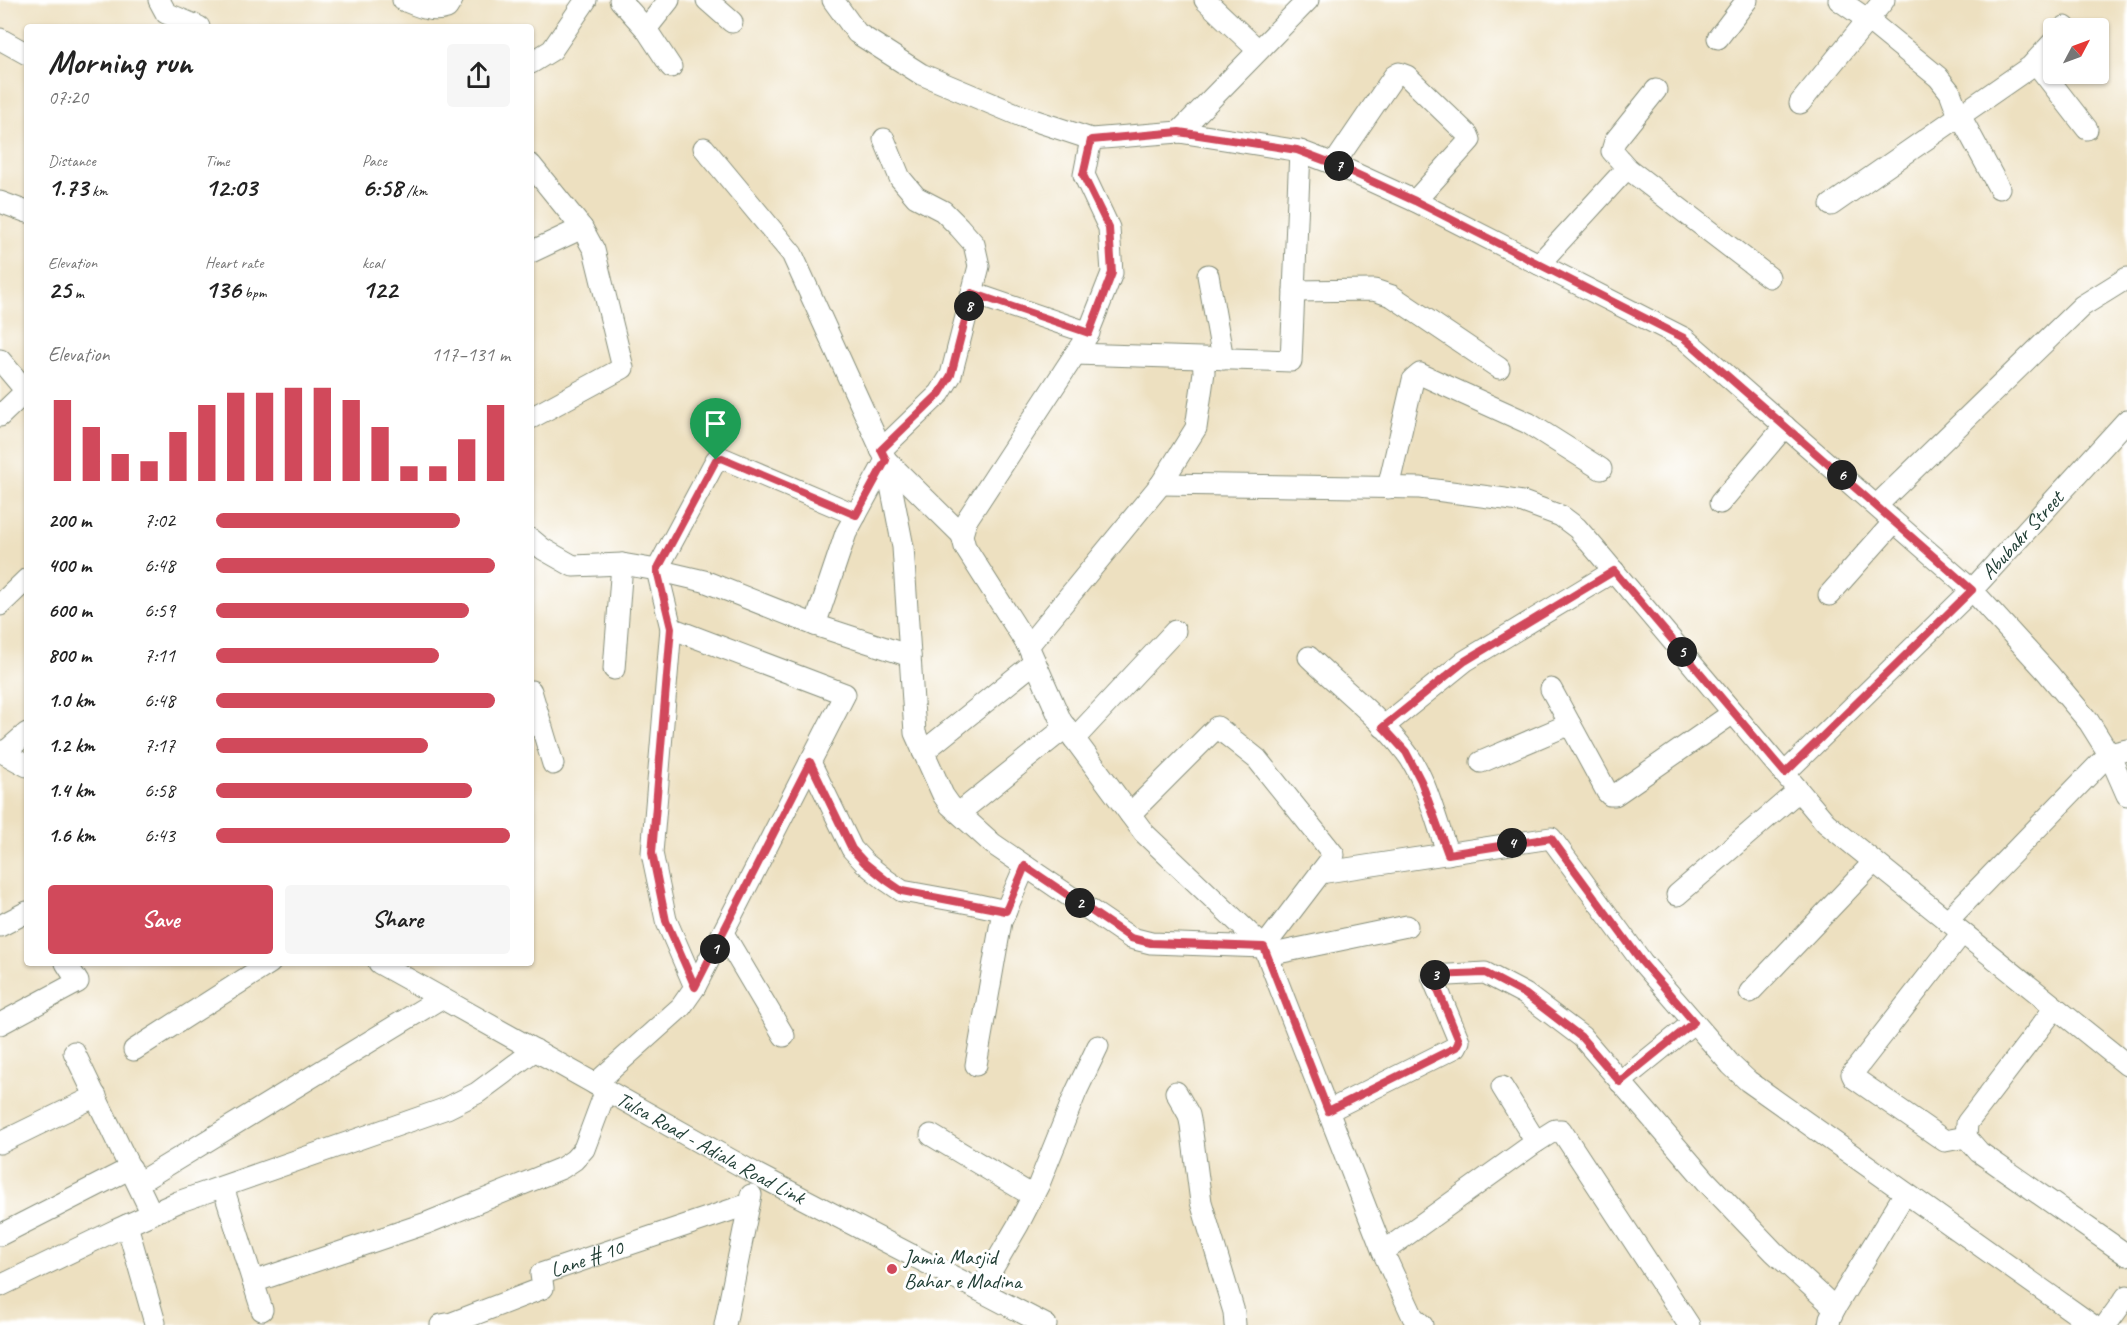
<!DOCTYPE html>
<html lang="en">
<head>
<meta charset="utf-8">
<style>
	:root { --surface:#fff; --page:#f6f6f6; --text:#222; --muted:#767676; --accent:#d1495b }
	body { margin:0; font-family:Caveat,sans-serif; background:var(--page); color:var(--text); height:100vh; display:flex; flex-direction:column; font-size:22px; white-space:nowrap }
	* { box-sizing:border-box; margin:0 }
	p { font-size:20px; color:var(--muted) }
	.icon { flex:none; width:33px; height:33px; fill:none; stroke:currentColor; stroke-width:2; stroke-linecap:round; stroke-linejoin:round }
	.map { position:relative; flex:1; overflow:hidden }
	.side { position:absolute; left:24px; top:24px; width:510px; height:942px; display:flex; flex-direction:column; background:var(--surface); border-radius:6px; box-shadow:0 2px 4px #0004 }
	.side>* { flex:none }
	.needle { width:39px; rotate:49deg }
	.fabs { position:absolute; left:2043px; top:18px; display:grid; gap:12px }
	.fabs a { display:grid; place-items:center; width:66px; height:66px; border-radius:6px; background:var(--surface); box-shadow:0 2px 4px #0004; font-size:30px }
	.pin { position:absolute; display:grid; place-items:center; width:51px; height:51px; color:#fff; margin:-62px -26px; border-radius:50% 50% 50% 0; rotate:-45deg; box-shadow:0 0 6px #0007 }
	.pin .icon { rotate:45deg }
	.km { position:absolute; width:30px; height:30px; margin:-15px; border-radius:50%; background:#222; color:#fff; font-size:16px; line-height:30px; text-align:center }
	.round { display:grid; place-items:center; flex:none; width:63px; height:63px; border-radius:6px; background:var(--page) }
	.headline { display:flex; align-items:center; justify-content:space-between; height:102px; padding:0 24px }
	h1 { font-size:33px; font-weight:600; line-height:45px }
	.metrics { display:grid; grid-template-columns:repeat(3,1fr); gap:9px; height:102px; padding:6px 24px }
	.metrics div { display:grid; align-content:center }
	.metrics b { font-size:26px; font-weight:600 }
	.metrics small { font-size:16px; font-weight:400 }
	.metrics p { font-size:16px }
	.chart { height:168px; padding:12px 24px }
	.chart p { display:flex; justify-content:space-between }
	.chart svg { width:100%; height:108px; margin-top:6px; stroke:var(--accent); stroke-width:6 }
	.primary-button { display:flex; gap:12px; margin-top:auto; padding:12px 24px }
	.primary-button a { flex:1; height:69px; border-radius:6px; background:var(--accent); color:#fff; font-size:24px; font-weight:600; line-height:69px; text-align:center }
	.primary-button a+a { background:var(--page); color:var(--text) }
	ul { padding:0 24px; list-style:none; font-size:20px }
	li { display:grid; grid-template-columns:96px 72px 1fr; align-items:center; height:45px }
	li i { height:15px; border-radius:8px; background:var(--accent) }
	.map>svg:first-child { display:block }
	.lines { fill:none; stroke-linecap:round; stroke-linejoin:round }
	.street-casing { stroke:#868e7a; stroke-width:23 }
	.street { stroke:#fff; stroke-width:21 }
	.route-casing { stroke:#fff; stroke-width:12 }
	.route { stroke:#d1495b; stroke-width:8 }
	.poi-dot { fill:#d1495b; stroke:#fff; stroke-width:2 }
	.labels { text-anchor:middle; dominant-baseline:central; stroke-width:6; stroke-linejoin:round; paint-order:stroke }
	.street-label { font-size:21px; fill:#1f3d34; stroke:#fff }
	.poi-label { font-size:21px; fill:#1f3d34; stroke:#fff; text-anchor:start }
</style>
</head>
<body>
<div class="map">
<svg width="2127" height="1325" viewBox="0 0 2127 1325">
	<rect width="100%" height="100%" fill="#fff"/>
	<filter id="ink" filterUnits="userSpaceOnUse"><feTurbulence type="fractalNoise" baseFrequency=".0167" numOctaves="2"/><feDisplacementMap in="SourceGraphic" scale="12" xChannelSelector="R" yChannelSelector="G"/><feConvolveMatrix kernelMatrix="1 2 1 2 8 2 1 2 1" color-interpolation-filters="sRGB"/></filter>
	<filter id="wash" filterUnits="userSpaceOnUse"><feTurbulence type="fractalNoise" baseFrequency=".008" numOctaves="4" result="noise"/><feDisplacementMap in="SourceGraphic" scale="24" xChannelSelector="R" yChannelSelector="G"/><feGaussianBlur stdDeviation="1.35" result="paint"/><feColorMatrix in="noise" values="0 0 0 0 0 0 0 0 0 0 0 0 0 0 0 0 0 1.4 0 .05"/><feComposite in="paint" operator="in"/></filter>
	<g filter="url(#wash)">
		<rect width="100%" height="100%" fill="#ede0c0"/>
	</g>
	<g filter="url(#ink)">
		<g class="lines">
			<defs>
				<g id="street">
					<polyline points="159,0 166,13 199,27"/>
					<path d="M403,0C418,6 431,13 447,8L452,0"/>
					<polyline points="620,0 646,29 671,67"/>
					<polyline points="707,0 732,22"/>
					<polyline points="833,0 857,33 921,74 1021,116 1091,139 1179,132 1300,151 1334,164 1415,201 1684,338 1972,590 2047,672 2089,722 2109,754 2127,795"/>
					<polyline points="1205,0 1258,50"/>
					<polyline points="1839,0 1868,20 1938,77 1950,92 1956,108 1999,188"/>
					<polyline points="2064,28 2065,27"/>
					<polyline points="646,29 669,0"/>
					<polyline points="1718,38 1747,0"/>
					<polyline points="0,39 27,54"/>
					<polyline points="2035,62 2087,129"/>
					<polyline points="531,63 552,50 586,0"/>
					<polyline points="1800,103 1884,0"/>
					<polyline points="1179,132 1308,0"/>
					<polyline points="1091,139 1084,175 1109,228 1112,273 1087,336 966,521 962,535 965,547 1028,646 1061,721 1144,833 1264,947"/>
					<polyline points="704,148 792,254 886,460 903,547 915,733 943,795 950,805 993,844 1131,938 1151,943 1264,947"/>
					<polyline points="1334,164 1394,76 1399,73 1407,76 1468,135 1470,140 1415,201"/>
					<polyline points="531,165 582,228 594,250 623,368 531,418"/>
					<polyline points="1627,168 1612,151 1615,141 1656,90"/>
					<polyline points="0,202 27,212"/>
					<polyline points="1831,205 2030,67 2054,41"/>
					<polyline points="531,252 582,228"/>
					<polyline points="1539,264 1627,168 1769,277"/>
					<polyline points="1208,275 1223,359"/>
					<polyline points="1294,291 1374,290 1392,296 1499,368"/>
					<polyline points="972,293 1089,333"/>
					<polyline points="1075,354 1291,361 1300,151"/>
					<polyline points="0,360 27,392"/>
					<polyline points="0,416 27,390"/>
					<polyline points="881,450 940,393 951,375 979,266 974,244 959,227 943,211 916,197 900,178 884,139"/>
					<polyline points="1161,484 1420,488 1505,499 1523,502 1561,516 1577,528 1596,550 1826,823 2127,1065"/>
					<polyline points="1388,488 1413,380 1420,374 1528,423 1601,469"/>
					<polyline points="1720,503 1785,426"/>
					<polyline points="1877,505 2082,306 2127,278"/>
					<polyline points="531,539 543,549 573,566 622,564 657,570 704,581 815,625 910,656"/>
					<polyline points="1829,595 1894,522"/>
					<polyline points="0,605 27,579"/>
					<polyline points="815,625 846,533 886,460 962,535"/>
					<polyline points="1028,646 1161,484 1196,428 1204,372 1203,359"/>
					<path d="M1309,657C1340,687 1379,717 1405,751C1426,777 1436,822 1448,854"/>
					<polyline points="614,669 622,564"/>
					<polyline points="1551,689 1607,792 1610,795 1615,795 1733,713"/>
					<polyline points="531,691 553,764"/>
					<polyline points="1383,727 1465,661 1614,571"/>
					<polyline points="1074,739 1175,631"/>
					<polyline points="0,751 27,766"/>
					<polyline points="923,752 1035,662"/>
					<polyline points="4,753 27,733"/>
					<polyline points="810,762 852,849 865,863 886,880 902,891 974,904 1006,911"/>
					<polyline points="1481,762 1570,724"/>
					<path id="s1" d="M1785,773L1972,590L2127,420"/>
					<polyline points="959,813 1066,727"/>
					<polyline points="1130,814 1217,727 1257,759 1334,855 1264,947 1383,1252 1413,1317 1422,1325"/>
					<polyline points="1320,873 1551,838 1642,962 1731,1065 1748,1081 2092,1325"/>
					<polyline points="1677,895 1798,791"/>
					<polyline points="1947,921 2109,754 2127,750"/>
					<polyline points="0,926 27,912"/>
					<polyline points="723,933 784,1036"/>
					<polyline points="1962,933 1852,1074 1854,1078 1945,1141 1966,1137"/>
					<polyline points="1268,955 1407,926"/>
					<path id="s2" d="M379,963L756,1174L1046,1325"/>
					<polyline points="695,987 666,920 652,853 671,628 657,570 716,460 722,458 856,515"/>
					<polyline points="1750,992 1874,862"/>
					<polyline points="2055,1008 1967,1123 1966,1137 1979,1152 2127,1255"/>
					<polyline points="0,1024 78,982 66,963"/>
					<polyline points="134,1050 270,963"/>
					<polyline points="74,1052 152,1214"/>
					<polyline points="976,1065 1001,922 1025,866"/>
					<polyline points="1620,1082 1694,1022"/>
					<polyline points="595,1084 681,1007 695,987 845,694 671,628"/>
					<polyline points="1502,1087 1536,1142"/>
					<polyline points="1176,1092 1189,1115 1191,1125 1201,1202 1234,1312 1235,1325"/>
					<polyline points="1328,1111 1456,1047 1459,1041 1432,976 1485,973 1525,994 1582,1037 1706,1181 1774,1252 1835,1308"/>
					<polyline points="931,1135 1033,1196"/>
					<polyline points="0,1143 96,1096"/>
					<polyline points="138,1183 441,998"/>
					<polyline points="223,1187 262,1310"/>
					<polyline points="127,1225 155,1323"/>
					<polyline points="0,1235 131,1168"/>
					<polyline points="1383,1252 1536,1142 1555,1130 1561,1130 1689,1325"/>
					<polyline points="253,1282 427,1223 562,1168 574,1160 584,1149 606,1090"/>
					<polyline points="0,1286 116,1230 178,1202 447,1108 477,1093 535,1050"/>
					<polyline points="980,1290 1018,1225 1039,1184 1076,1092 1098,1046"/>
					<path id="s3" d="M441,1325L452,1323L543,1288L541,1274L749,1204"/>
					<polyline points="725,1325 751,1195"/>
					<polyline points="1829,1325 1830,1318 1835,1308 1905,1193"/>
					<polyline points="2106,1325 2127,1296"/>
				</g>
			</defs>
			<use href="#street" class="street-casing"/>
			<use href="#street" class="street"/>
		</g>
	</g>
	<g class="lines" filter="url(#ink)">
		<defs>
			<polygon id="route" points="1179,132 1297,150 1334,164 1415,201 1684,338 1972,590 1785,773 1614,571 1465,661 1383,727 1406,752 1421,781 1448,854 1551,838 1642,962 1694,1022 1620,1082 1581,1037 1525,994 1485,973 1432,975 1459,1041 1456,1047 1328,1111 1264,947 1151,943 1131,938 1025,866 1006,911 902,891 886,880 865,863 852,849 810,762 695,987 666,921 652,853 671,628 657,570 716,460 722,458 856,515 886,460 881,450 940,393 951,375 972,293 1089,333 1112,273 1109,228 1083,175 1091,140"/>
		</defs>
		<use href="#route" class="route-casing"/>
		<use href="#route" class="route"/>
	</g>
	<circle class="poi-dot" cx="892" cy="1269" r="6"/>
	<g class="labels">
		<g class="street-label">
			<text stroke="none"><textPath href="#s1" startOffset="336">Abubakr Street</textPath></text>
			<text stroke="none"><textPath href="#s2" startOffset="380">Tulsa Road - Adiala Road Link</textPath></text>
			<text stroke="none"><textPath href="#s3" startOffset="171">Lane # 10</textPath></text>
		</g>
		<g class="poi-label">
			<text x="904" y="1257">Jamia Masjid<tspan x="904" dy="24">Bahar e Madina</tspan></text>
		</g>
	</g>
</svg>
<div class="fabs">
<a><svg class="needle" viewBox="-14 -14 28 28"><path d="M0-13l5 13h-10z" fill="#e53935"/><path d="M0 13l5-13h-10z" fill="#767676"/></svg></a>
</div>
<div class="pin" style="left:716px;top:460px;background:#1e9e55"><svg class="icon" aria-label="arrive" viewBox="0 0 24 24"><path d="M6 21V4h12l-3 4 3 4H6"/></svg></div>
<b class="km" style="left:715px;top:949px">1</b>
<b class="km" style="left:1080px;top:903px">2</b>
<b class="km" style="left:1435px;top:975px">3</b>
<b class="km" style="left:1512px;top:843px">4</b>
<b class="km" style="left:1682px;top:652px">5</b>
<b class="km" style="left:1842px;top:475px">6</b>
<b class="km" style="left:1339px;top:166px">7</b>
<b class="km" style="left:969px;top:306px">8</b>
<section class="side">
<div class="headline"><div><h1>Morning run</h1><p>07:20</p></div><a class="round"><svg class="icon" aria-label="share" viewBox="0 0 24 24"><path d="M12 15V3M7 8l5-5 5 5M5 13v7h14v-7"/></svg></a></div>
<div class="metrics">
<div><p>Distance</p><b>1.73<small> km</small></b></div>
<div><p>Time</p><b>12:03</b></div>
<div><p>Pace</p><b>6:58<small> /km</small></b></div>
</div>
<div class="metrics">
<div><p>Elevation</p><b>25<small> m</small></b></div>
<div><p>Heart rate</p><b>136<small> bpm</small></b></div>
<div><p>kcal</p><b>122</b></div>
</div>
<div class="chart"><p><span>Elevation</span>117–131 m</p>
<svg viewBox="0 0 160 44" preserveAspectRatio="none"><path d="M5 44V11M15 44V22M25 44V33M35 44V36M45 44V24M55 44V13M65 44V8M75 44V8M85 44V6M95 44V6M105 44V11M115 44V22M125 44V38M135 44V38M145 44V27M155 44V13"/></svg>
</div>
<ul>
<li><b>200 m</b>7:02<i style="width:83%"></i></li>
<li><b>400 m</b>6:48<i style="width:95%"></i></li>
<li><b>600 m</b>6:59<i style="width:86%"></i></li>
<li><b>800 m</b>7:11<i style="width:76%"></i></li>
<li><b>1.0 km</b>6:48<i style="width:95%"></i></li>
<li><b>1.2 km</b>7:17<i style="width:72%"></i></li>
<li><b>1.4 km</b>6:58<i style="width:87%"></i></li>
<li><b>1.6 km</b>6:43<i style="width:100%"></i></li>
</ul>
<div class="primary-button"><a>Save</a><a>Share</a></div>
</section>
</div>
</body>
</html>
